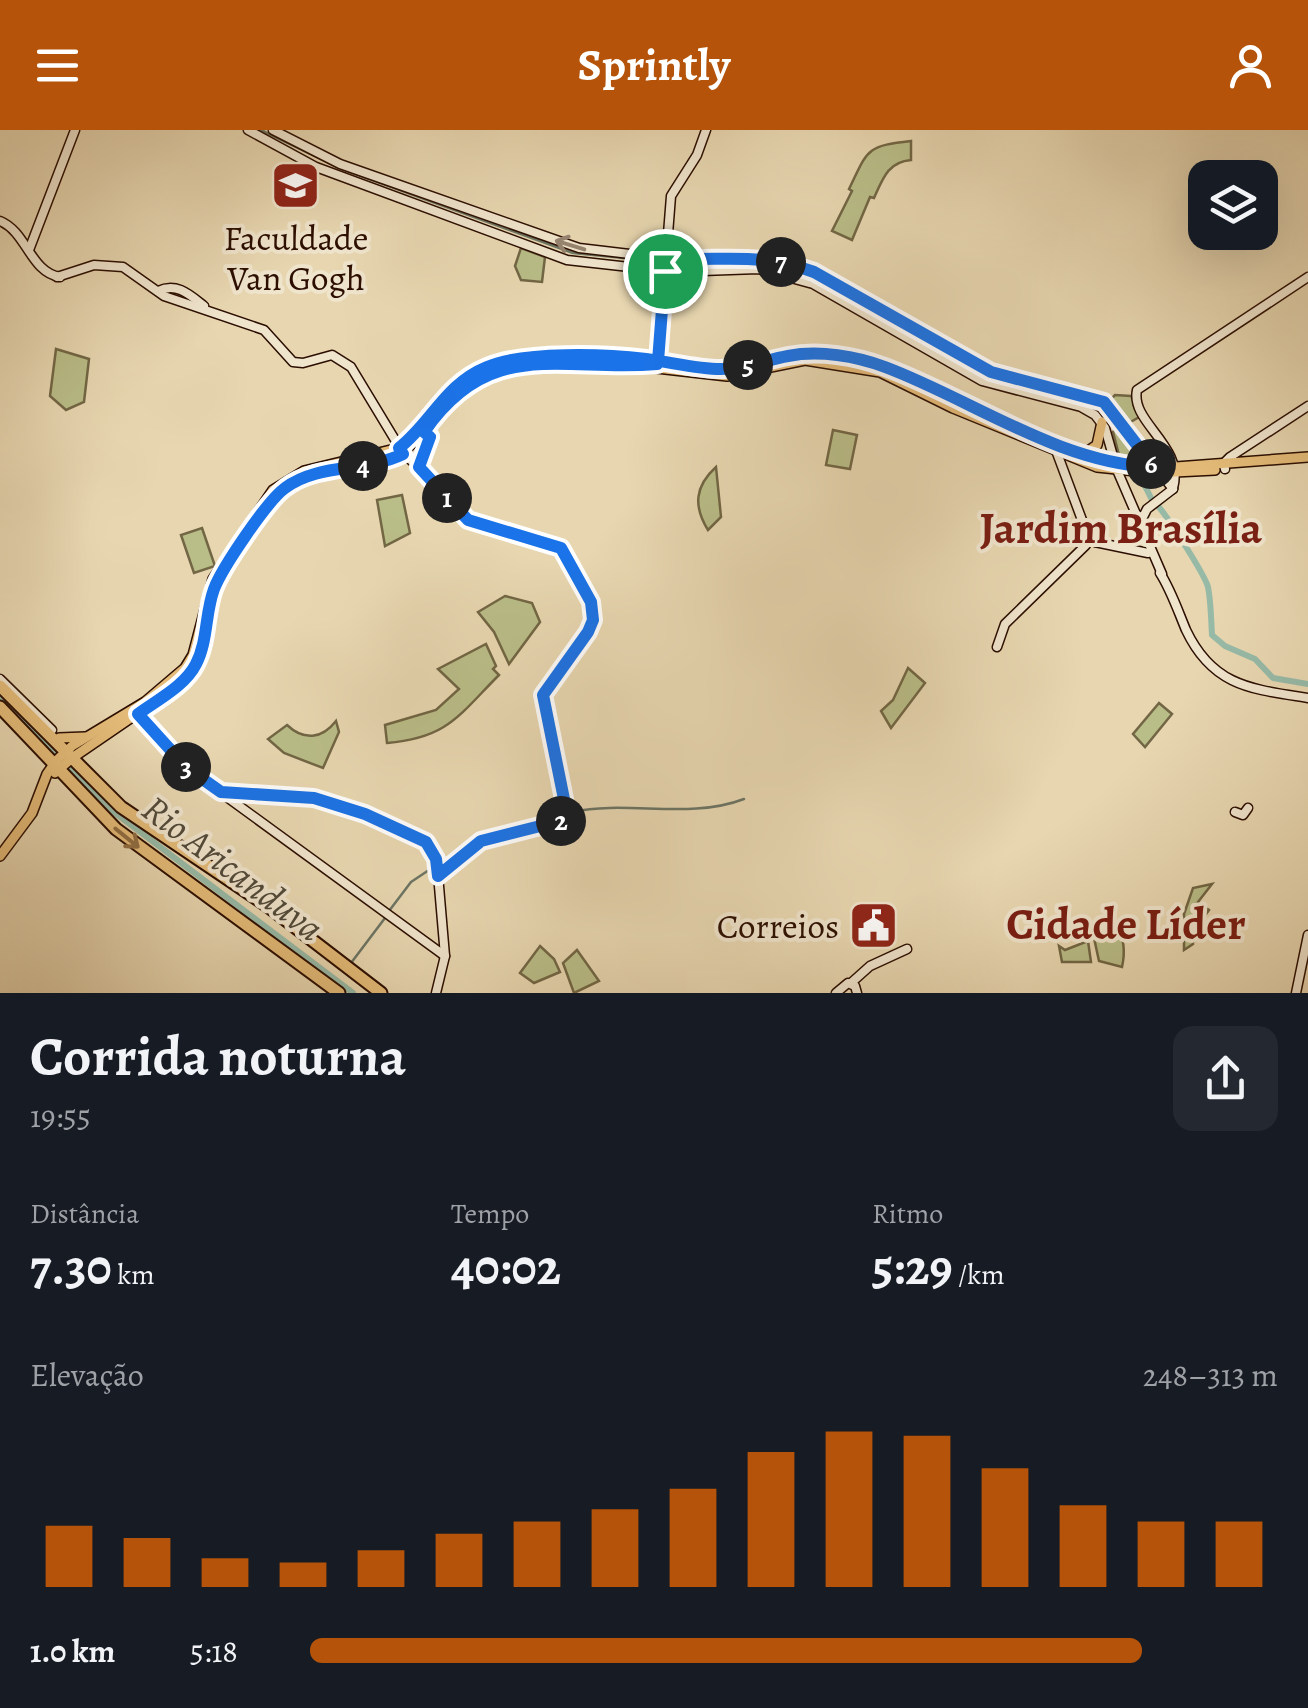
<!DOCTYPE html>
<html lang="pt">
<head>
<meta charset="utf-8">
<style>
	:root { --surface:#171b24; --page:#242831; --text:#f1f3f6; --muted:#9ea1a6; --accent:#b45309 }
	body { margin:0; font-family:Alegreya,serif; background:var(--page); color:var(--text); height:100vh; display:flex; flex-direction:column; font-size:38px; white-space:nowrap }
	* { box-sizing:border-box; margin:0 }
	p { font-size:32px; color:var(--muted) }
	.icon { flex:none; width:55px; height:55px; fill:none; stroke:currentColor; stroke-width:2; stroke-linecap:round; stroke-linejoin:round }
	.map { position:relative; height:863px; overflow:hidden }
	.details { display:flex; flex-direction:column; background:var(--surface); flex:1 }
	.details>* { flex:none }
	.fabs { position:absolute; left:1188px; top:30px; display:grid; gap:20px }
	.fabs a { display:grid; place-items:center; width:90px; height:90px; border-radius:20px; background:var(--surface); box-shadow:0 10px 40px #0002; font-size:50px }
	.pin { position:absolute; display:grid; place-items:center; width:85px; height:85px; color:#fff; margin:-42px; border:5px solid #fff; border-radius:50%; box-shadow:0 2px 10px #0007 }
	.km { position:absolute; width:50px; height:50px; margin:-25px; border-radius:50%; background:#222; color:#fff; font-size:28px; line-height:50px; text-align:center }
	.round { display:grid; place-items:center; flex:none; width:105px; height:105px; border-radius:20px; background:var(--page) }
	.summary { display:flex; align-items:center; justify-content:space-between; height:170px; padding:0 30px }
	h1 { font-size:55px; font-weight:700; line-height:75px }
	.metrics { display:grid; grid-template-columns:repeat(3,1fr); gap:15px; height:170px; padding:10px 30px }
	.metrics div { display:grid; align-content:center }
	.metrics b { font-size:50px; font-weight:700 }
	.metrics small { font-size:28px; font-weight:400 }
	.metrics p { font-size:28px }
	.chart { height:280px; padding:20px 30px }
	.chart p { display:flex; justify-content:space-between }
	.chart svg { width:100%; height:180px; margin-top:10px; stroke:var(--accent); stroke-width:6 }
	ul { padding:0 30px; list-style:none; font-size:32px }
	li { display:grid; grid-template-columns:160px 120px 1fr; align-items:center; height:75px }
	li i { height:25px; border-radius:12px; background:var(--accent) }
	header { display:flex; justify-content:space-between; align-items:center; height:130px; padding:0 30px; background:var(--accent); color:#fff; font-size:45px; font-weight:700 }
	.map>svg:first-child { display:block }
	.green { fill:#b9bd88; stroke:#726644; stroke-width:2.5 }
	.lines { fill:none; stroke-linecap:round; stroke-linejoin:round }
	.stream { stroke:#6c7564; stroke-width:2.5 }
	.river { stroke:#97baa7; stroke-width:6 }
	.secondary-casing { stroke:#2c0e00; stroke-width:11 }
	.primary-casing { stroke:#2c0e00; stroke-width:12 }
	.highway-casing { stroke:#2c0e00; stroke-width:15 }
	.secondary { stroke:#efe4cc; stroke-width:8 }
	.primary { stroke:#e4bb78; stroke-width:9 }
	.highway { stroke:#e4bb78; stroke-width:11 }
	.oneway { stroke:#978470 }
	.oneway2 { stroke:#916d42 }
	.route-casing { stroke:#fff; stroke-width:20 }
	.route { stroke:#1a73e8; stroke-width:12 }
	.labels { text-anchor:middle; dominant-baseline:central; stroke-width:8; stroke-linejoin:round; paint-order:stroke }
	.poi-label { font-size:35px; fill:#2c0e00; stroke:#efe4cc }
	.water-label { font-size:38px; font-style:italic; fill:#514a3a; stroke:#efe4cc }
	.district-label { font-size:45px; font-weight:bold; fill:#7a1f14; stroke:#efe4cc }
</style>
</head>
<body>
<header><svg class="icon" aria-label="menu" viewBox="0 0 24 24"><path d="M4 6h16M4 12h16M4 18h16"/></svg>Sprintly<svg class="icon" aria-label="person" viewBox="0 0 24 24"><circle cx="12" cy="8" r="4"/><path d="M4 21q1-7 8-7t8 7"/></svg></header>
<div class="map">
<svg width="1308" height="863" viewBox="0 0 1308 863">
	<rect width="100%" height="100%" fill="#e7d6b0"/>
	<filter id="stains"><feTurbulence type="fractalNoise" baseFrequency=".002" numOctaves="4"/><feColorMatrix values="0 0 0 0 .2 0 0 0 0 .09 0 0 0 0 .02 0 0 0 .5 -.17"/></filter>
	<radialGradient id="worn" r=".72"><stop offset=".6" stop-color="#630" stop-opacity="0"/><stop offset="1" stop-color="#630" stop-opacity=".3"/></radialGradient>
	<g class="green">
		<path d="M911,11V30C888,32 883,48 874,68L870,67L852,110L832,101L852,61L849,59C868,20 865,16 911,11Z"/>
		<polygon points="521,118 545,127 542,152 521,150 515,136"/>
		<polygon points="56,219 89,229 84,272 66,280 50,266"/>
		<polygon points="1115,265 1131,266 1141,286 1127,294 1104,270 1105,266 1112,268"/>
		<polygon points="1118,297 1120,298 1144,331 1120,329 1113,302"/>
		<polygon points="833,300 857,305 850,339 826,335"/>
		<path d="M716,337L721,387L708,400C693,376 695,356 716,337Z"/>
		<polygon points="402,365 410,403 385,416 377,370"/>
		<polygon points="202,398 215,436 194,443 181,405"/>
		<polygon points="505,466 532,473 540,492 509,534 494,502 478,482"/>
		<path d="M486,514L496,536L493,539L499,545C459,585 448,608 387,613L385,595L436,580L459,559L438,539Z"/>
		<polygon points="908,538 925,553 891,598 881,581 893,570"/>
		<polygon points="1159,573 1172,584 1145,617 1133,604"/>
		<path d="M336,591L339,602L323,638L284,623L268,609L287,595C304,611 322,609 336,591Z"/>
		<polygon points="1212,754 1198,772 1209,780 1193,802 1193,814 1184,820 1184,784 1193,758"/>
		<path d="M1115,799C1125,804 1125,824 1122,837L1099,831L1094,808L1109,805Z"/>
		<polygon points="1088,811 1091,832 1062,832 1059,816 1065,820"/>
		<polygon points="540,816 554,829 560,842 534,853 520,843"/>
		<polygon points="577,820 599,851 574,863 563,833"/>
	</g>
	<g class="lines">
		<g class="stream">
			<polyline points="261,0 342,39 573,123 665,132"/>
			<polyline points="673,133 760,133"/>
			<polyline points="802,143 918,207"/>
			<path d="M572,682C628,670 689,690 744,669"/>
			<polyline points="439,734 481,704 564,684"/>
			<polyline points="389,781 411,752 432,738"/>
			<polyline points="351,833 385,788"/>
		</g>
		<g class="river">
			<polyline points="930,214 988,246 1053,263"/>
			<polyline points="1127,307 1138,333"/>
			<polyline points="1141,348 1152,370"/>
			<path d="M1158,376C1167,386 1205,445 1208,457C1211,472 1211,489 1212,505L1225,516L1255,529L1273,548L1308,554"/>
			<polyline points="0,566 114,682 353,863"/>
		</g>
		<defs>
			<g id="secondary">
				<polyline points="248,0 316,37 567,130 674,142 758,139 813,154 982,251 1081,277 1095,285 1105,298 1117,340 1162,444"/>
				<polyline points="273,0 340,34 579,118 672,129 750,127 813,142 991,242 1104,273 1173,359"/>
				<path d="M0,91C27,102 30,142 60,147"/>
				<polyline points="29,120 75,0"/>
				<path d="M57,147L94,135L123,137L164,166L264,200L293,232L303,233L332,225L351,237L403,323L427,345L464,387L497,401L561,418C591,467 607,475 572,526C563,539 555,554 543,565L569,689L481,711L438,747"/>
				<path d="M158,161C177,152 190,165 204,176"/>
				<polyline points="658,231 671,66 697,25 706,0"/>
				<polyline points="418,301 429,307 419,337"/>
				<polyline points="1054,315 1088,406"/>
				<polyline points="1225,339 1224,333 1230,327 1308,276"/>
				<path d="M1173,358C1185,315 1130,293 1137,260L1308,147"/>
				<polyline points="1140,393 1147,379 1173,359"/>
				<polyline points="1095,412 1148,423"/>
				<path d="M1160,443C1171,460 1178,481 1186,500C1213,557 1252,559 1308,568"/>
				<polyline points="997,517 1005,494 1086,415 1086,408 1092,406 1096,412"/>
				<polyline points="0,549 52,600"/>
				<polyline points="138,584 187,638 445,826"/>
				<polyline points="221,662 260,663 327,672 406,701 426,712 437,733 445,826 436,863"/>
				<polyline points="1235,682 1243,685 1248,678"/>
				<polyline points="851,853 870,836 907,819"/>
				<polyline points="836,863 848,853 855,856 857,863"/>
				<polyline points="1296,863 1308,805"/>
			</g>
			<g id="primary">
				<polyline points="1084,324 1097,315 1102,292"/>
				<polyline points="274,368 292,352 305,347 379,333 403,323 459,262 480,248 502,239 542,234 630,235 727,246 805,230 880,242 953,278 1097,337 1155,343 1215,340"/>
				<path d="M161,567C203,537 201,513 212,466"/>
				<polyline points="59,608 85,607"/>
				<polyline points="55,643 72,628 148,576"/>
				<polyline points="0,726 32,683 47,644 57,630 72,616 145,572 185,538 193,525 213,449 273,360 304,341 399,318 450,261 494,234 536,227 605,227 731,238 794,225 821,224 881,235 1073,320 1115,333 1176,337 1308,327"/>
			</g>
			<g id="highway">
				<polyline points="0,556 121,677 269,777 381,863"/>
				<polyline points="0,577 116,699 339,863"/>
			</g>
		</defs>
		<use href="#secondary" class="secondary-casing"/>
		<use href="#primary" class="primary-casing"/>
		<use href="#highway" class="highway-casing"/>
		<use href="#secondary" class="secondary"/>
		<use href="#primary" class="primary"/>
		<use href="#highway" class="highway"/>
	</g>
	<defs><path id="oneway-shaft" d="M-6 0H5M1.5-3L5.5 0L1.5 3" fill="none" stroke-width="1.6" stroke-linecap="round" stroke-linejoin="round" transform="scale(2.5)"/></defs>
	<use class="oneway" href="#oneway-shaft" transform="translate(570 115) rotate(-163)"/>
	<use class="oneway2" href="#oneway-shaft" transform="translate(127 708) rotate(39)"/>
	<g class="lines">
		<defs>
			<path id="route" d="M665,141L658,231L657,234C561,242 490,206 424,302L430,307L419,337L468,390L561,418L591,472L593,490L588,502L543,565L568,689L481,711L438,746L436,729L426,712L365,684L314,668L221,662L187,638L138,584C157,570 185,556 196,534C208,511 205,483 214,459C222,438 267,371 285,358C318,333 366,342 403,324L399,318C432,292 445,254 487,237C525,221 605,224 646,229C671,232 696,239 721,239C744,239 766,230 788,226C819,220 856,226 885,237C971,269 1060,334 1154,337L1104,272L991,242L814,142C757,121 722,132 666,128L665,141"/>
		</defs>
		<use href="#route" class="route-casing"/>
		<use href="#route" class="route"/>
	</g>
	<defs>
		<symbol id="university-square" viewBox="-11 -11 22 22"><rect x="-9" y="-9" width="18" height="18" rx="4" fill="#8f2418" stroke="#efe4cc"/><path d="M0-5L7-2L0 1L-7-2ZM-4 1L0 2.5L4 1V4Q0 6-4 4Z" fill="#fff"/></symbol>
		<symbol id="civic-square" viewBox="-11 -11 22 22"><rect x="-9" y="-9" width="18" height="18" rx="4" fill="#8f2418" stroke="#efe4cc"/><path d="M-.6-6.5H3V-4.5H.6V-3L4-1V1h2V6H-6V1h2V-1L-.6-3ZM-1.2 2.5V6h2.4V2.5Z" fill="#fff"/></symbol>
	</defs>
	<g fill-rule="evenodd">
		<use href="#university-square" x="268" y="28" width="55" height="55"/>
		<use href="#civic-square" x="846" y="768" width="55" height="55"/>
	</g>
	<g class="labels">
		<g class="poi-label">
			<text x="296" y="108">Faculdade<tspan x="296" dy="40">Van Gogh</tspan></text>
			<text x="839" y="796" text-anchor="end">Correios</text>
		</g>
		<g class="water-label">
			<text transform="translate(233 738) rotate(37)">Rio Aricanduva</text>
		</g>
		<g class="district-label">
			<text x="1121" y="398">Jardim Brasília</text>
			<text x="1126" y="794">Cidade Líder</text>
		</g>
	</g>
	<rect width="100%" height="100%" filter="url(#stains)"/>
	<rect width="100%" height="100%" fill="url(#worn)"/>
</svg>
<div class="fabs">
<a><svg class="icon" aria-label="layers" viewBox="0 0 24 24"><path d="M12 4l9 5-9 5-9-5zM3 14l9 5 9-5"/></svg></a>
</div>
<div class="pin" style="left:665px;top:141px;background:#1e9e55"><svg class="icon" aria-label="arrive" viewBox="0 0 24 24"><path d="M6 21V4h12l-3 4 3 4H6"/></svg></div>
<b class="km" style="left:447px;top:368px">1</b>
<b class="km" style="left:561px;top:691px">2</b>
<b class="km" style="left:186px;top:637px">3</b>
<b class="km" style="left:363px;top:336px">4</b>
<b class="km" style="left:748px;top:235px">5</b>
<b class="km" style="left:1151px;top:334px">6</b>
<b class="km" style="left:781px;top:132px">7</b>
</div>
<section class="details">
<div class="summary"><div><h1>Corrida noturna</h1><p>19:55</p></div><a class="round"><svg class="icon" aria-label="share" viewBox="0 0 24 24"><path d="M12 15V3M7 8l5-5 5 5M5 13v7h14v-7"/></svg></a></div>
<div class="metrics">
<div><p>Distância</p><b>7.30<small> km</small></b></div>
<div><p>Tempo</p><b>40:02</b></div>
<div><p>Ritmo</p><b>5:29<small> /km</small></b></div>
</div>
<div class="chart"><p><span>Elevação</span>248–313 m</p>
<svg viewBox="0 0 160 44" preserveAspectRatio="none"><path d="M5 44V29M15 44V32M25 44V37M35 44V38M45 44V35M55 44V31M65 44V28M75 44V25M85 44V20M95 44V11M105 44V6M115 44V7M125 44V15M135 44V24M145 44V28M155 44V28"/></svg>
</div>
<ul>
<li><b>1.0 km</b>5:18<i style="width:86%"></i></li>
</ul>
</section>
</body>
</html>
